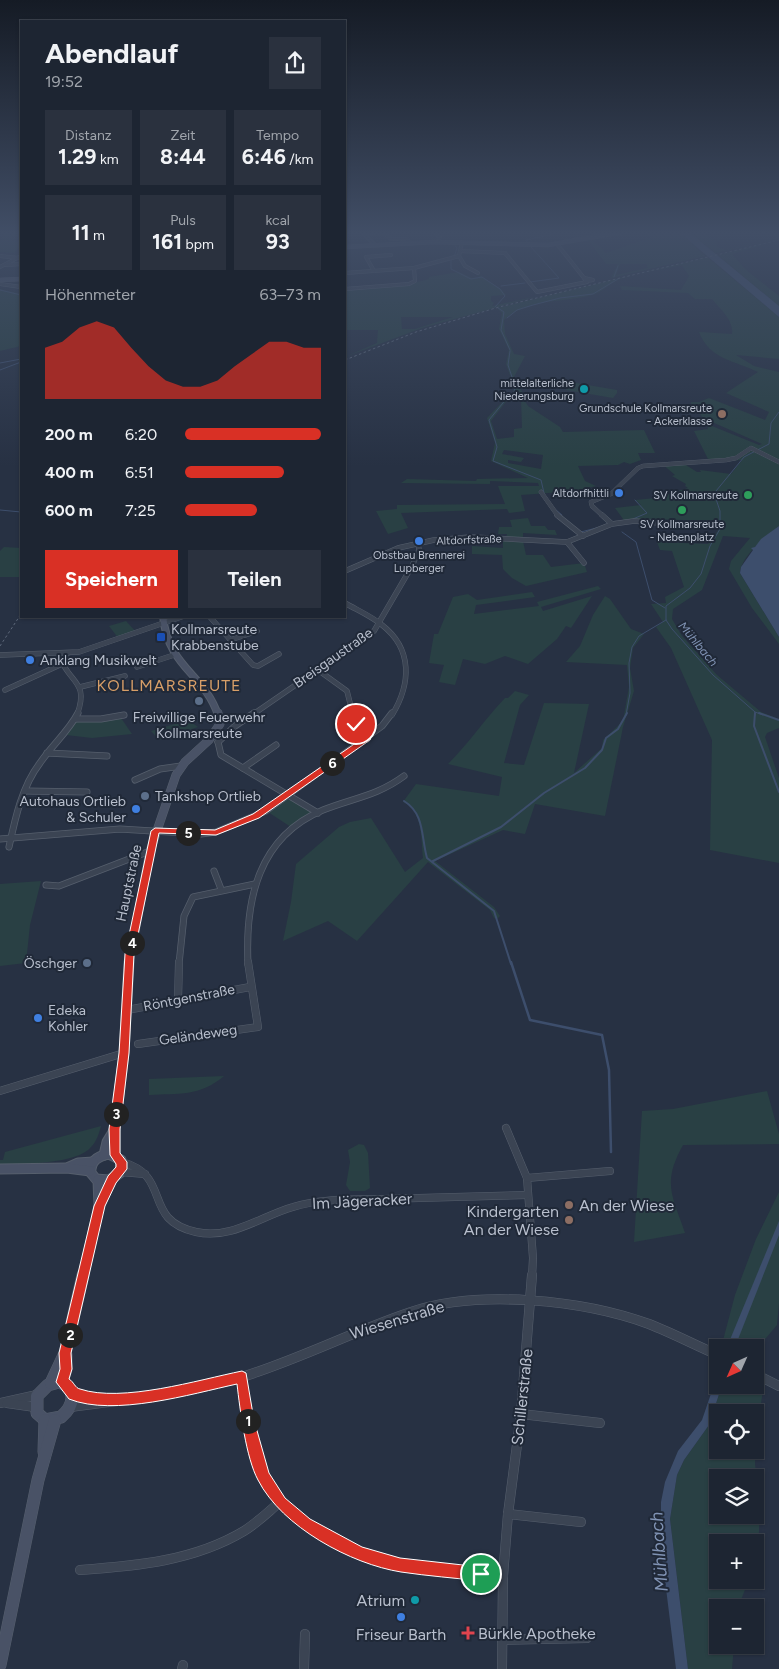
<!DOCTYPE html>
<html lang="de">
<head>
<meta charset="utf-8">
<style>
	:root { --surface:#1d2532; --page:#2a313e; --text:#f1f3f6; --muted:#a0a5ac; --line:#3b424d; --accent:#d93025 }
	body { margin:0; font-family:Figtree,sans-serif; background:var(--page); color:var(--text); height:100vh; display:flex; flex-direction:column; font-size:19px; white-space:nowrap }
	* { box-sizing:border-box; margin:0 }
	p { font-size:16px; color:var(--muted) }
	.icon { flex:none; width:28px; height:28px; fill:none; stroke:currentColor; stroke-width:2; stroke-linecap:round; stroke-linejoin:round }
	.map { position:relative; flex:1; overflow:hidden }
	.side { position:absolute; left:20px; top:20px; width:326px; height:598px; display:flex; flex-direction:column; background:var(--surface); border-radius:0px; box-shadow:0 1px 4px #0004,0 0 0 1px var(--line) }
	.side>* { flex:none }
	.needle { width:32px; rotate:225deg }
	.buttons { position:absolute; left:709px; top:1339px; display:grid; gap:10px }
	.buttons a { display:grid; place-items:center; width:55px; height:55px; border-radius:0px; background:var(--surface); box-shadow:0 1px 4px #0004,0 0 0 1px var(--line); font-size:25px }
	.pin { position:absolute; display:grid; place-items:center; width:42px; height:42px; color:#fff; margin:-21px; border:2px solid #fff; border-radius:50%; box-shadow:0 1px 5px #0007 }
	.km { position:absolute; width:25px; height:25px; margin:-12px; border-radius:50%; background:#222; color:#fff; font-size:14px; line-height:25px; text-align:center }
	.round { display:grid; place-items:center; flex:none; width:52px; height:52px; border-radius:0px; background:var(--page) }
	.summary { display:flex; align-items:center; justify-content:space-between; height:85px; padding:0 25px }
	h1 { font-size:28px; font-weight:700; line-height:38px }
	.metrics { display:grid; grid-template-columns:repeat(3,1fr); gap:8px; height:85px; padding:5px 25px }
	.metrics div { display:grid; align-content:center; border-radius:0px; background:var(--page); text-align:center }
	.metrics b { font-size:21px; font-weight:700 }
	.metrics small { font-size:14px; font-weight:400 }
	.metrics p { font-size:14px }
	.chart { height:140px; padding:10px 25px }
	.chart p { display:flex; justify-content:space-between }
	.chart svg { width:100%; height:90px; margin-top:5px; fill:var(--accent); opacity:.7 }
	.button { display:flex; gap:10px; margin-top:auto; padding:10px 25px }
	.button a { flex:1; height:58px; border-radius:0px; background:var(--accent); color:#fff; font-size:20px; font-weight:700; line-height:58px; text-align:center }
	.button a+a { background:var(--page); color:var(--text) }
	ul { padding:0 25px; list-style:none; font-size:16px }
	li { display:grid; grid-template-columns:80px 60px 1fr; align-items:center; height:38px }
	li i { height:12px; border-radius:6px; background:var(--accent) }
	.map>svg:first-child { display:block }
	.green { fill:#294044; fill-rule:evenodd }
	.water { fill:#3d4e6c }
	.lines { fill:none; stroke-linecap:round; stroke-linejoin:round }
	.stream-far2 { stroke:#3d4e6c; stroke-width:1 }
	.stream-far1 { stroke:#3d4e6c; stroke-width:2 }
	.stream { stroke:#3d4e6c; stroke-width:2.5 }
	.street-far5-casing { stroke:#565f6d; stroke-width:4 }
	.street-far4-casing { stroke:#565f6d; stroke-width:4.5 }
	.street-far3-casing { stroke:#565f6d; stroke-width:5.5 }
	.street-far2-casing { stroke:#565f6d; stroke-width:7 }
	.street-far1-casing { stroke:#565f6d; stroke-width:8 }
	.street-casing { stroke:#565f6d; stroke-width:10 }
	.secondary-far4-casing { stroke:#565f6d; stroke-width:4.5 }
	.secondary-far3-casing { stroke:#565f6d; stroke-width:8 }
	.secondary-far2-casing { stroke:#565f6d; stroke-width:9 }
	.secondary-far1-casing { stroke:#565f6d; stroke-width:11 }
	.secondary-casing { stroke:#565f6d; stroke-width:13 }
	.street-far5 { stroke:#3b4453; stroke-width:3 }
	.street-far4 { stroke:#3b4453; stroke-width:4 }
	.street-far3 { stroke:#3b4453; stroke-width:4.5 }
	.street-far2 { stroke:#3b4453; stroke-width:5.5 }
	.street-far1 { stroke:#3b4453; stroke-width:7 }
	.street { stroke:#3b4453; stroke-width:9 }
	.secondary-far4 { stroke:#495266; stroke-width:4 }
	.secondary-far3 { stroke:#495266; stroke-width:6 }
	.secondary-far2 { stroke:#495266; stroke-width:8 }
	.secondary-far1 { stroke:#495266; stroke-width:9 }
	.secondary { stroke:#495266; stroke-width:12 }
	.rail { stroke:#5d687a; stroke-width:1; stroke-dasharray:2.5 2.5; stroke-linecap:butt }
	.route { fill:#d93025; stroke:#fff }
	.culture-dot { fill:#0f9aa8; stroke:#202938; stroke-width:2 }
	.education-dot { fill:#8d6e63; stroke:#202938; stroke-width:2 }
	.shop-dot { fill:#3f7fe0; stroke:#202938; stroke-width:2 }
	.leisure-dot { fill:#2e9e5b; stroke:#202938; stroke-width:2 }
	.transit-dot { fill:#1a4fb4; stroke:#202938; stroke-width:2 }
	.service-dot { fill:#5c6f8a; stroke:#202938; stroke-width:2 }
	.health-dot { fill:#e0444e; stroke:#202938; stroke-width:2 }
	.labels { text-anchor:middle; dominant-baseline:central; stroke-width:4; stroke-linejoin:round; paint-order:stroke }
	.far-poi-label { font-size:11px; fill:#b8bfcd; stroke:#202938; text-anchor:end }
	.far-street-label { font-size:11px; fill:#b8bfcd; stroke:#202938 }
	.far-water-label { font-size:12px; font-style:italic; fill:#8093b4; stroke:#202938 }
	.poi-label { font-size:14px; fill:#b8bfcd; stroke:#202938; text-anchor:start }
	.street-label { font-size:14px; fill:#b8bfcd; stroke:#202938 }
	.quarter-label { font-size:16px; letter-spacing:1px; fill:#d89f68; stroke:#202938 }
	.near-street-label { font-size:16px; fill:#b8bfcd; stroke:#202938 }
	.near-poi-label { font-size:16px; fill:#b8bfcd; stroke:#202938; text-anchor:start }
	.near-water-label { font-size:18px; font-style:italic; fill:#8093b4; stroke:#202938 }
</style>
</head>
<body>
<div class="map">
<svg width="779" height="1669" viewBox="0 0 779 1669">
	<rect width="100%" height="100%" fill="#273143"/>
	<g class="green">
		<polygon points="5,232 16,232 12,241 21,241 21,246 14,253 0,252 0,241"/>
		<path d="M612,232H629L593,240L606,253L652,237L642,232H679L705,256L611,278L618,264H606L588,240L582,239ZM620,264H646L648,268L616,275Z"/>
		<polygon points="689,232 701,232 715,241 726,232 735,232 726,234 716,243 718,247 725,250 778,238 763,232 779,234 779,238 716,253"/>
		<polygon points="779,240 732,254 746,270 779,296 779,306 718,255"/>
		<path d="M707,257L779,317V359L736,355L754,366L779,372V526C766,536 741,556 740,573L779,637V644L752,608L729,569L731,561L750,538L723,536L702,590L673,609L672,619L682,636L717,675L761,712L779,719V728L767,733L765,737L779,778V863L710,850L712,740L671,648L656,627L663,622L651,604L666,603L665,597L684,587L672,551L660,550L657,542L708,544L719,529V521L648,519L626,523L615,508L641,505L635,500L656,498L688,488L685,486L686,484L672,476L675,475L661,463L681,462L697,472H701L700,470L731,474L742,460L709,461L694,431L708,429L707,424L759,445L762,444L712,422L705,421L700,414L692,410L691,402H699L709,398L765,420L769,412L726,393L758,372C734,360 710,360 699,332L732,334C734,320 720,309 712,299H695L688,293L622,290L620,286L681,290L689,276L682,265C662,270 637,272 618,280C609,284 601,293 592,295C563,303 527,298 504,320L505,334L514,354L525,356L514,377L523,393L508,399L491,421L497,439L514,437V429L522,428L521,398H523L528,406L560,427L563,432L644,430L655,453H638L641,460L630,464L624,462L618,465L578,466L585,481L596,486L576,491L521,495L525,511L509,513L507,509L401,513L408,528L388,534L376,511L397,509V505L505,504L498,486H539L538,483L490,481V484L401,483L407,479L476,481L477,479L528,478L491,461L495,443L487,418L506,398L513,394L514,386L506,364L509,350L499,329L502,313L497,308ZM504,450L543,455L541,469L508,463V460L521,462L524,458L502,454Z"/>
		<path d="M459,272L472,278L480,277L477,275H479L501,289L506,295L491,296V301L494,303L492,306L538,296L422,328L345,357L377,343L378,330H345V289L403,286L429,279V277ZM453,317L415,329H402L401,317Z"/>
		<polygon points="0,289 21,294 21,346 0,351"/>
		<polygon points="570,382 617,390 617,393 613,398 566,390"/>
		<polygon points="528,518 531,526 545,526 548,530 555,530 557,535 523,533 523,539 506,537 507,534 498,534 499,527 512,527 510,520"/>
		<polygon points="503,539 523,541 526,555 543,555 551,567 584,563 587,572 526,586 512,578 503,569 502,555 472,554 472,546 503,548"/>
		<polygon points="4,547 21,548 21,577 0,577 0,551"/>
		<polygon points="598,586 601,589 541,607 543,611 592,596 571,628 566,626 557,639 528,664 505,656 485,664 463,659 455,685 439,682 444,665 429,663 434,634 438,634 453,597 468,594 477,600 532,592 535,597 476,605 474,614 539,606 537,602"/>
		<path d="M605,596L610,599L631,629L644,634L633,648L630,668L634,691L623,727L605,816L535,804L525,834L503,830L435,861L494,907L500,916L497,919L494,918L490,910L428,862L357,941L328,921L283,941L291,902L296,864L339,827L350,822L371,818L405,872L423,858C421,840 423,810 403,802L416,784L499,796L502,777L448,764C469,743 485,719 505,698H508L515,691L529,695L520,705L504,763L524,765L544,703L589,704L574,773L602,748L603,740L623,721L629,687L627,665L566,662L580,646L593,615Z"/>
		<polygon points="126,621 137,633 119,639 109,626"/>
		<polygon points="121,718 132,734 92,738 66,735 77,720"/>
		<polygon points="188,720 198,727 159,740 151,731"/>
		<polygon points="286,800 291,800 309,810 310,814 291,827 268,812"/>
		<polygon points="41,881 30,925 26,963 0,966 0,884"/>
		<path d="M224,1076C199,1097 179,1093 149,1095V1079Z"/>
		<path d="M767,1091L779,1134V1144L683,1145C662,1183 672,1195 685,1233L634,1242L642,1111L673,1109Z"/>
		<path d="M101,1126C99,1133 97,1141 91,1147C78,1164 21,1164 0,1165V1160H3L5,1152Z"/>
		<polygon points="359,1144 364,1145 368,1153 370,1188 365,1191 350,1191 346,1185 350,1162 348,1150"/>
		<polygon points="779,1192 779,1303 777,1325 755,1351 755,1348 721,1348 735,1295 756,1239"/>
		<path d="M755,1379L764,1383L756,1438L755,1464L760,1502L758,1560L755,1567V1542H718V1580H749L738,1607L718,1608V1645H734L732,1669H688L670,1519L677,1475L684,1460L709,1425L722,1385H755ZM718,1412H755V1450H718ZM718,1478H755V1515H718Z"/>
	</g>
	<g class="water">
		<polygon points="679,232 689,232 779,306 779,317"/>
		<polygon points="779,526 779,637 740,573 741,567 753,550 751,548 755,547 761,539"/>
		<polygon points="779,1221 779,1235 735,1347 727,1347"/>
		<polygon points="717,1376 718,1385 722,1385 709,1425 684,1460 677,1475 670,1519 688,1669 676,1669 661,1548 661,1502 665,1482 678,1451 702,1420"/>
	</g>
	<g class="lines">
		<g class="stream-far2">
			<polyline points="766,232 779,236"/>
			<polyline points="527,243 526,240 551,235 547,232"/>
			<polyline points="454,244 457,248 454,257"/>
			<polyline points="451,260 451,269 471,279 482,277 500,289 505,296 495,307"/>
			<polyline points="614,277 618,266"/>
			<polyline points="530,282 559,278 531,247"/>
			<polyline points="501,286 525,283"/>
			<polyline points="0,290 21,295"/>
			<polyline points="498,308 504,312 501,330 510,350"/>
			<polyline points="507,318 517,310 533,305 560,298 593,294 618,279"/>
			<polyline points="510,351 508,365 515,386"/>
			<polyline points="0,363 21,359"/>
			<polyline points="0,370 21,362"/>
			<polyline points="515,387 514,394 507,398 489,420 497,447 493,461 541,480 544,493"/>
			<polyline points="555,509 562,515"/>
			<polyline points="0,510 21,512"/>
			<polyline points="633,519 647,513 635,500"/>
			<polyline points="581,532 600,527"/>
			<polyline points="622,532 636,542 652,600 665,608"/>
			<polyline points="755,712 763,715"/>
			<polyline points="626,715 630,693 629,663 632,647 639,636 666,620"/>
			<polyline points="755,715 755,712 713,675 672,629 666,620 666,606 690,588 701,574 710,546 720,529 720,511 715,496 716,491 744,457 769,444 771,423 779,412"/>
		</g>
		<g class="stream-far1">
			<polyline points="755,713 754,726 779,792"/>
			<polyline points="759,713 779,720"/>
			<path d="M404,801C425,814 421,837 427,858L494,911L511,964"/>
			<polyline points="433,861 501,827 544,793 585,768 602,750 606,738 618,729 627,713"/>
		</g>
		<polyline class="stream" points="511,962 530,1020 602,1035 609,1070 611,1152"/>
		<defs>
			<g id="street-far5">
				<polyline points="362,232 375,245"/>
				<polyline points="433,232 440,237 438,242"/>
				<polyline points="363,233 383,232 391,239 406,239 411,243"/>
				<polyline points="462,242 459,256 465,266 478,273"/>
				<polyline points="557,244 584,278"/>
				<polyline points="460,251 505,253"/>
				<polyline points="505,253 537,292 587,282"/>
				<polyline points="0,256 18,258"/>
				<polyline points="6,265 21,264"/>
				<polyline points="0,267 21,256"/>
				<polyline points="374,271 366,257 391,255"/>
				<polyline points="345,273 414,268"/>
				<polygon points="584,278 593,280 586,281"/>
				<polyline points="0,284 21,287"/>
				<polyline points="345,289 409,284 415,281 414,268 459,256"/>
			</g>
			<g id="street-far4">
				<polyline points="541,492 558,516"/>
				<polyline points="603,516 592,506 591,502 611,494 638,468 643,466 726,460 736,458 751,448 779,462"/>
			</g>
			<g id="street-far3">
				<polyline points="557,515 583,536"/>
				<polyline points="602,515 612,524"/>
				<polyline points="567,542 584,563"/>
				<polyline points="345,571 398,548 434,540 471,537 567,542 612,524 634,521 660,523"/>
				<path d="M345,603C357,610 371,616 382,625C413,649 411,684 392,715"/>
				<polyline points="209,616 253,665 258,666 279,654"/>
				<polyline points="230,640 257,631"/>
				<path d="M67,654L61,660C71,684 89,682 77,715"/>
				<polyline points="0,655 79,652 184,616"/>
				<polyline points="137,667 174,655"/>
				<polyline points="318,670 347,691 353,715"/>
				<polyline points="80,687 125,676"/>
				<polyline points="5,690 62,664"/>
				<polyline points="252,715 374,631 412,566 419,550 418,543"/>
			</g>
			<g id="street-far2">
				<polyline points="353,713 356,724 367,739"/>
				<polyline points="76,719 101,719 124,715"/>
				<polyline points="218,742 235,726 254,713"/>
				<polyline points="218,742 221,755 318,813"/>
				<polyline points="47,753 107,756"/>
				<polyline points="243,768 276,745"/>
				<polyline points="135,780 160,769 181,766"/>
				<polyline points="25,791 87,792"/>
				<polyline points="0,839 120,829 201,834 216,832 266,811 382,726 392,713"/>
				<path d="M9,847C15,819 22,786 40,763C52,745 68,732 78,713"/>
				<polyline points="214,871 221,889"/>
				<polyline points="46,885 59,886 150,851"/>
				<polyline points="179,964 184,916 193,897 255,884"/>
				<path d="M248,964C245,900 258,837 323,810C353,798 377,796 404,776"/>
			</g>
			<g id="street-far1">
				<polyline points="178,1000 179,962"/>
				<polyline points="127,1010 250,987"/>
				<polyline points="138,1044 258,1027 248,962"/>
				<polyline points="0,1091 124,1053"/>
				<polyline points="506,1128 527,1178 533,1258 532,1277"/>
				<path d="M122,1162C173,1176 141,1220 196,1232C231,1240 261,1216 293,1207C322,1198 353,1200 383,1199C431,1198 479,1196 527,1195"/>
				<polyline points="120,1172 145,1174"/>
				<polyline points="527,1178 610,1171"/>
			</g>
			<g id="street">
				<polyline points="755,1374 779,1386"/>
				<path d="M242,1377C246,1407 248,1439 259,1467C266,1486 280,1502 295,1515C355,1566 429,1568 503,1576"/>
				<polyline points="73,1394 105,1400"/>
				<polyline points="0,1403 37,1395"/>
				<polyline points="7,1403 35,1407"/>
				<path d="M71,1407C128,1399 187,1394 242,1377C300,1359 354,1331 411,1312C479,1289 583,1300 649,1324C672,1333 695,1345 718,1355"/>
				<polyline points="521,1414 600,1423"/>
				<polyline points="508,1514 581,1522"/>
				<path d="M80,1570C136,1566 194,1561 244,1531C257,1523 268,1512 280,1502"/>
				<polyline points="502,1640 587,1638"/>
				<polyline points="182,1669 183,1665"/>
				<polyline points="304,1669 305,1634"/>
				<polyline points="502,1669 503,1576 508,1514 521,1414 532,1275"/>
			</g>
			<g id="secondary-far4">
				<polyline points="345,247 434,242 548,245 622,232"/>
				<polyline points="0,280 21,279"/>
			</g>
			<path id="secondary-far3" d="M163,616C168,668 204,673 218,715"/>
			<polyline id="secondary-far2" points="129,964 150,851 176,775 185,762 209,740 220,724 218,713"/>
			<g id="secondary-far1">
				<path d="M109,1154L121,1160L120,1173L109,1180L96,1179L91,1173C90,1161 98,1156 109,1154Z"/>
				<polyline points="104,1155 107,1142 115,1129"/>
				<polyline points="115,1155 115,1129 124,1053 129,962"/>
				<polyline points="69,1167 78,1163 93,1162"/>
				<polyline points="0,1169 67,1168 90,1171"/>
				<polyline points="98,1180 99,1206"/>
				<polyline points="83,1277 99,1206 112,1179"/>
			</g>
			<g id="secondary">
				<path d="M59,1382C78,1389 74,1406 61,1417L45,1420L37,1413V1396L48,1385Z"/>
				<polyline points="62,1382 66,1369 66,1355"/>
				<polyline points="51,1383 65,1353 83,1275"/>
				<polyline points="44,1452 45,1420"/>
				<polyline points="0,1665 38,1480 55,1420"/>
			</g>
		</defs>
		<use href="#street-far5" class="street-far5-casing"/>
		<use href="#street-far4" class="street-far4-casing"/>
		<use href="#street-far3" class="street-far3-casing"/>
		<use href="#street-far2" class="street-far2-casing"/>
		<use href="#street-far1" class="street-far1-casing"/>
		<use href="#street" class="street-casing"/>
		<use href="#secondary-far4" class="secondary-far4-casing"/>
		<use href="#secondary-far3" class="secondary-far3-casing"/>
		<use href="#secondary-far2" class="secondary-far2-casing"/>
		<use href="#secondary-far1" class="secondary-far1-casing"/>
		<use href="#secondary" class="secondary-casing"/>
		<use href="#street-far5" class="street-far5"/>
		<use href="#street-far4" class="street-far4"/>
		<use href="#street-far3" class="street-far3"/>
		<use href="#street-far2" class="street-far2"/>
		<use href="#street-far1" class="street-far1"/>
		<use href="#street" class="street"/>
		<use href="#secondary-far4" class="secondary-far4"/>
		<use href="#secondary-far3" class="secondary-far3"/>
		<use href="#secondary-far2" class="secondary-far2"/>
		<use href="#secondary-far1" class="secondary-far1"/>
		<use href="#secondary" class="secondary"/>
		<g class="rail">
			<polyline points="345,360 416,332 499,307 779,240"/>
			<polyline points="0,646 21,614"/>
		</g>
	</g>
	<linearGradient id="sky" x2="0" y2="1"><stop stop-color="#151b25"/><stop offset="0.5" stop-color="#414e66"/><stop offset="1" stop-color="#414e66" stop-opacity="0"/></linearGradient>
	<rect width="779" height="466" fill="url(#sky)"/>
	<path class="route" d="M354,723H359L371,739L370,740L259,818L216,835L159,833L134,954L129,1053L120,1129V1153L127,1162V1169L116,1183L105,1206L71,1353L72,1369L69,1379C74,1382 75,1388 80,1389C122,1403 198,1380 242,1371L246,1373L254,1420L269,1473L285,1498L310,1519L362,1547L400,1558L481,1567L486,1569L488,1574L486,1579L481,1581C455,1578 428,1576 401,1572C351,1564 282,1527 258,1480C246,1458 240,1410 237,1384C191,1394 114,1417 69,1399L56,1382L60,1369L59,1353L94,1206L108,1176L116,1167V1164L110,1155L109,1129L119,1053L125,954L151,831L155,828L215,830L253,814L363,738Z"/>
	<g class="culture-dot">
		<circle cx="584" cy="389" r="5"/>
		<circle cx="415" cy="1600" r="5"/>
	</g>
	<g class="education-dot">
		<circle cx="722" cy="414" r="5"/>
		<circle cx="569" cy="1205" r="5"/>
		<circle cx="569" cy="1220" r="5"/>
	</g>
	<g class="shop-dot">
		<circle cx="619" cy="493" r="5"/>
		<circle cx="419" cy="541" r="5"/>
		<circle cx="30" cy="660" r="5"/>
		<circle cx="136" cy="809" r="5"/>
		<circle cx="38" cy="1018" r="5"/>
		<circle cx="401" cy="1617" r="5"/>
	</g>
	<g class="leisure-dot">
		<circle cx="748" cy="495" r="5"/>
		<circle cx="682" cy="510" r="5"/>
	</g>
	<rect class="transit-dot" x="156" y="632" width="10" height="10" rx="2.5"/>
	<g class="service-dot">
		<circle cx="199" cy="701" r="5"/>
		<circle cx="145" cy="796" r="5"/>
		<circle cx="87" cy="963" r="5"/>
	</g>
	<path class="health-dot" d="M465.5 1625.5h5v5h5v5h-5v5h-5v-5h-5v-5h5z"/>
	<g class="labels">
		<g class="far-poi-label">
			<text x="574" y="383">mittelalterliche<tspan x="574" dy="13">Niederungsburg</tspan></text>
			<text x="712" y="408">Grundschule Kollmarsreute<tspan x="712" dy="13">- Ackerklasse</tspan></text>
			<text x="609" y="493">Altdorfhittli</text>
			<text x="738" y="495">SV Kollmarsreute</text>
			<text x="682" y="524" text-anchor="middle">SV Kollmarsreute<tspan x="682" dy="13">- Nebenplatz</tspan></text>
			<text x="419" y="555" text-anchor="middle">Obstbau Brennerei<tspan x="419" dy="13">Lupberger</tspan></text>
		</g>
		<g class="far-street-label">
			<text transform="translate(469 540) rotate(-2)">Altdorfstraße</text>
		</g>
		<g class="far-water-label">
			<text transform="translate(698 644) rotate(50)">Mühlbach</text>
		</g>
		<g class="poi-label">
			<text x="171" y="629">Kollmarsreute<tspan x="171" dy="16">Krabbenstube</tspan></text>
			<text x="40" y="660">Anklang Musikwelt</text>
			<text x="199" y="717" text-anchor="middle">Freiwillige Feuerwehr<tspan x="199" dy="16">Kollmarsreute</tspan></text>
			<text x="155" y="796">Tankshop Ortlieb</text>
			<text x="126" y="801" text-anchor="end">Autohaus Ortlieb<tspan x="126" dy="16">&amp; Schuler</tspan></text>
			<text x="77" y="963" text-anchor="end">Öschger</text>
			<text x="48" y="1010">Edeka<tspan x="48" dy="16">Kohler</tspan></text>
		</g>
		<g class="street-label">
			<text transform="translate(333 658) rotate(-35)">Breisgaustraße</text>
			<text transform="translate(129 883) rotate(-78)">Hauptstraße</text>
			<text transform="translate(189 998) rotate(-11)">Röntgenstraße</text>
			<text transform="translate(198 1035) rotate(-8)">Geländeweg</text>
		</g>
		<g class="quarter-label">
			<text x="169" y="685">KOLLMARSREUTE</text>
		</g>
		<g class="near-street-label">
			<text transform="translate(362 1201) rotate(-3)">Im Jägeracker</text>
			<text transform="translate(397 1320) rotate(-17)">Wiesenstraße</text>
			<text transform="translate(522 1397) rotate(-84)">Schillerstraße</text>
		</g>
		<g class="near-poi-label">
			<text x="579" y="1205">An der Wiese</text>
			<text x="559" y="1211" text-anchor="end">Kindergarten<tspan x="559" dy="18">An der Wiese</tspan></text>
			<text x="405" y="1600" text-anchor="end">Atrium</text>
			<text x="478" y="1633">Bürkle Apotheke</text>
			<text x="401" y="1634" text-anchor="middle">Friseur Barth</text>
		</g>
		<g class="near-water-label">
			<text transform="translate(659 1552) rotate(-94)">Mühlbach</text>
		</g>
	</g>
</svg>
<div class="buttons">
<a><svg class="needle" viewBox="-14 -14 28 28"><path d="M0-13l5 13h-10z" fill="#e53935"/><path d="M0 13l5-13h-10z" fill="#a0a5ac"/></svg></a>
<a><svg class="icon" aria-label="locate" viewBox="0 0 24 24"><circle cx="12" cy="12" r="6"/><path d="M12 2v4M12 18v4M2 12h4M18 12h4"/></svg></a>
<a><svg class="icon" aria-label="layers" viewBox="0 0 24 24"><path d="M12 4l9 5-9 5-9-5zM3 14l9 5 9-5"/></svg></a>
<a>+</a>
<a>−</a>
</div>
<div class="pin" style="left:481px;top:1574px;background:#1e9e55"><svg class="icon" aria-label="arrive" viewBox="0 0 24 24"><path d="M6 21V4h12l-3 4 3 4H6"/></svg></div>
<div class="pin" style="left:356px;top:724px;background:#d93025"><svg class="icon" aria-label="check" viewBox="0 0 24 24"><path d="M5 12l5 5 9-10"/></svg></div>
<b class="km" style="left:248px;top:1421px">1</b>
<b class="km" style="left:70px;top:1335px">2</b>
<b class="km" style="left:116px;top:1114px">3</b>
<b class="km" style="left:132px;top:943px">4</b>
<b class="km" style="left:188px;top:833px">5</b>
<b class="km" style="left:332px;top:763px">6</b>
<section class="side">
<div class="summary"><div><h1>Abendlauf</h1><p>19:52</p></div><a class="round"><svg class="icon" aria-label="share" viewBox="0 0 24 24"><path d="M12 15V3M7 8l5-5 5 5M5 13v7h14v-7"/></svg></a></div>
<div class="metrics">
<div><p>Distanz</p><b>1.29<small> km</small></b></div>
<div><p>Zeit</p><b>8:44</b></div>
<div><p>Tempo</p><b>6:46<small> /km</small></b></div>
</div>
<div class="metrics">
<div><b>11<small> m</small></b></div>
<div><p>Puls</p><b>161<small> bpm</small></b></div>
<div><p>kcal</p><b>93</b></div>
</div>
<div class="chart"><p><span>Höhenmeter</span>63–73 m</p>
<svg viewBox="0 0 160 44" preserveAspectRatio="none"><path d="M0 44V19L10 16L20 9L30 6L40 9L50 19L60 28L70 35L80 38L90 38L100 35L110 28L120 22L130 16L140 16L150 19L160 19V44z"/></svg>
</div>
<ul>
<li><b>200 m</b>6:20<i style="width:100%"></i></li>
<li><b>400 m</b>6:51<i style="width:73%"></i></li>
<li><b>600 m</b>7:25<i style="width:53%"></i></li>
</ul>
<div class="button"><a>Speichern</a><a>Teilen</a></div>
</section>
</div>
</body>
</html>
